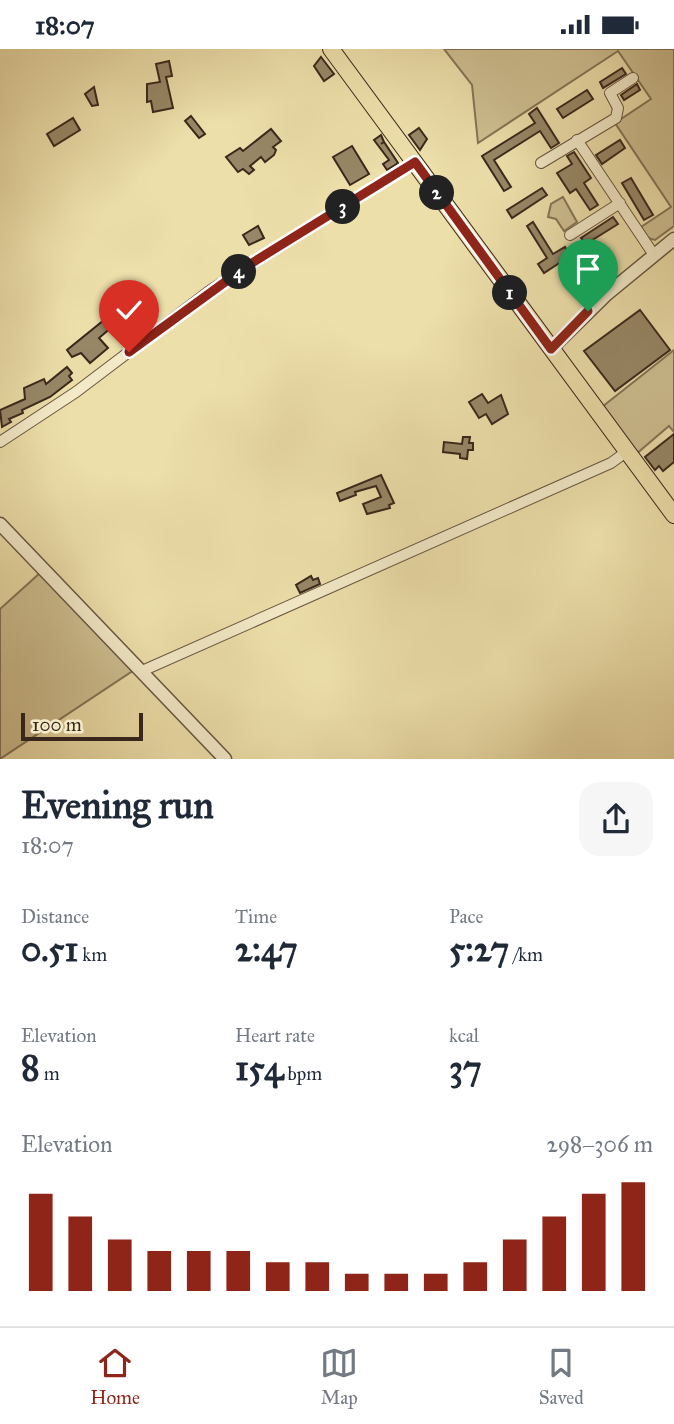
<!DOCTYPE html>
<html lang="en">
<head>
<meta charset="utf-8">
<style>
	:root { --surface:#fff; --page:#f6f6f7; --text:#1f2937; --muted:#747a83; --line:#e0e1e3; --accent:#8f2418 }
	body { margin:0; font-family:"IM FELL Great Primer",serif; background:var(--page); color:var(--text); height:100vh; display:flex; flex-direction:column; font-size:26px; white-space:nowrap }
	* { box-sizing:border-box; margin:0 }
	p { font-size:23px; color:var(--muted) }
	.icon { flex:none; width:38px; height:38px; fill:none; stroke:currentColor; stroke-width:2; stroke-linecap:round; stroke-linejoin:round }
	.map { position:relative; height:710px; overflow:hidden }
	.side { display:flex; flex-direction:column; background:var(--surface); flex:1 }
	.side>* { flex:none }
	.scale { position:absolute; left:21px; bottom:18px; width:122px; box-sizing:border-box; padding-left:7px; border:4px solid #3a271c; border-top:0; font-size:19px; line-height:24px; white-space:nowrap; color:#3a271c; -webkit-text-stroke:5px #f3eac8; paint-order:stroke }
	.pin { position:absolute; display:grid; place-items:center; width:60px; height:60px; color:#fff; margin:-72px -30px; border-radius:50% 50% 50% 0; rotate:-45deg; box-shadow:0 0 7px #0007 }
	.pin .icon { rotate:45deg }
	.km { position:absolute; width:35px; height:35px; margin:-18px; border-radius:50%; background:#222; color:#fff; font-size:19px; line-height:35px; text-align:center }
	.round { display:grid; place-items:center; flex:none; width:74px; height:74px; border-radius:21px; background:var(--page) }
	.head { display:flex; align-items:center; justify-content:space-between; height:119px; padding:0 21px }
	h1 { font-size:38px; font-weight:700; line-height:52px }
	.stats { display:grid; grid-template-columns:repeat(3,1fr); gap:10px; height:119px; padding:7px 21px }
	.stats div { display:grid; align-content:center }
	.stats b { font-size:35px; font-weight:700 }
	.stats small { font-size:19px; font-weight:400 }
	.stats p { font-size:19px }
	.chart { height:196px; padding:14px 21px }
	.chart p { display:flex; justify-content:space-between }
	.chart svg { width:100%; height:126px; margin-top:7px; stroke:var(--accent); stroke-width:6 }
	.status { display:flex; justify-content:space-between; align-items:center; height:49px; padding:0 35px; background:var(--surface); direction:ltr }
	.status svg { height:19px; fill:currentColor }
	.tab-bar { display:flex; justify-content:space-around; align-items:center; height:98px; border-top:2px solid var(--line); background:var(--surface); font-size:19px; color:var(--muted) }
	.tab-bar a { display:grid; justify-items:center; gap:4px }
	.tab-bar .selected { color:var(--accent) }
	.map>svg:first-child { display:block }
	.green { fill:#cfc092; stroke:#847457; stroke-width:2 }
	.building { fill:#978766; stroke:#3a271c; stroke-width:2 }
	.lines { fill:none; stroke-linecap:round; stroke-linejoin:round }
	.minor-casing { stroke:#675540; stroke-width:12 }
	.tertiary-casing { stroke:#675540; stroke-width:15 }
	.primary-casing { stroke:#3a271c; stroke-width:18 }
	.minor { stroke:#f3eac8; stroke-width:10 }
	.tertiary { stroke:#f3eac8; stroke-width:12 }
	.primary { stroke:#eddfaa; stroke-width:16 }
	.route-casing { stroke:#fff; stroke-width:14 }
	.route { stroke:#8f2418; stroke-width:9 }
</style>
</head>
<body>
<div class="status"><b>18:07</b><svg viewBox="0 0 49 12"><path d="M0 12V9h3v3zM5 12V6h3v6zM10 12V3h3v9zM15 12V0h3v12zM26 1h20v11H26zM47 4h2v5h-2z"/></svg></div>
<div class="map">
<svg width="674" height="710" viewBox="0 0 674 710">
	<rect width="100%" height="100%" fill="#eddfaa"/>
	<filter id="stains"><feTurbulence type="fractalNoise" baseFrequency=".00286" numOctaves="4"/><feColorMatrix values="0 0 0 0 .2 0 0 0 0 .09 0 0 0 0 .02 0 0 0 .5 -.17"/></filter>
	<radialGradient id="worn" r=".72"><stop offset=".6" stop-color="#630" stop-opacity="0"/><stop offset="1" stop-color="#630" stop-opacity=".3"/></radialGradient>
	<g class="green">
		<polygon points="444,0 674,0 674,177 655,191 648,189 641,178 671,158 615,74 651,50 618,2 478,94 472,36"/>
		<polygon points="563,148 577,173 564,182 556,170 548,168 551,155"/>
		<polygon points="674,301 674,383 669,377 635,406 602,358"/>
		<polygon points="40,524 134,621 0,710 0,560"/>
	</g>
	<g class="building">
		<polygon points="321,8 334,25 324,32 314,17"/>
		<polygon points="169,12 172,27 166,28 173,59 153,63 151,52 147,53 147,35 160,33 156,15"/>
		<polygon points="622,19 626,25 603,39 600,33"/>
		<polygon points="637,35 640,41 624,51 621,46"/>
		<polygon points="94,38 98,56 92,57 85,45"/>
		<polygon points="587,41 593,50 563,69 557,60"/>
		<polygon points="537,59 559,94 551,99 540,82 494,111 511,138 504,142 482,107 535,74 529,65"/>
		<polygon points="191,67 205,85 199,89 185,72"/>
		<polygon points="73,69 80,81 54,97 47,85"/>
		<polygon points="419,79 427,90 420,101 409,86"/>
		<polygon points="271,80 281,92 273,98 276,101 274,106 265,113 261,108 250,117 254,121 249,125 243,120 238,123 226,108 240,99 243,102"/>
		<polygon points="381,86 384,93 381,95 384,93 398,114 387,121 383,115 389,111 374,91"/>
		<polygon points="620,91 625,99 602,115 596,106"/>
		<polygon points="352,97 369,125 350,136 333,108"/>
		<polygon points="574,103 591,129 584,134 598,156 590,161 576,140 570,144 557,124 572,115 567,107"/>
		<polygon points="631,129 653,166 644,171 622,134"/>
		<polygon points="542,139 547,146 512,169 507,161"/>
		<polygon points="613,168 618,175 586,195 581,189"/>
		<polygon points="533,173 553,205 565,198 570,207 544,224 538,215 547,209 527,177"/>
		<polygon points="258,177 264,189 249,196 243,186"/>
		<polygon points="640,261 670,301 615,342 584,302"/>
		<polygon points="119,264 132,279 122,288 113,277 99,289 108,299 90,314 81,304 72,308 67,301 104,271 106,274"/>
		<polygon points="67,318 72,324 69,327 72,331 50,348 22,361 23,364 9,370 11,373 2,378 0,361 25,350 24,339 44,330 46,335"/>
		<polygon points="482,345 488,354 501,346 508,365 492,375 486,365 479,369 469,353"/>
		<polygon points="674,385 674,413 663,422 659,417 655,421 645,408"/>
		<polygon points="463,388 470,388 469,394 473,394 473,401 468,401 467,410 460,409 460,405 443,403 444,393 462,395"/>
		<polygon points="381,426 394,454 389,456 390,459 367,465 363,455 381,448 376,437 355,443 356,446 340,452 337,444"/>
		<polygon points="311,527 313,531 318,529 320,535 300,544 296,536"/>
	</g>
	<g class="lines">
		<defs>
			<g id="minor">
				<polyline points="577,91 654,206"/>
				<polyline points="541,114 616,69 618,59 610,44 633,29"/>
				<polyline points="570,186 620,154"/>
				<polyline points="0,393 76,343 212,240 415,113"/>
				<polyline points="142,622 611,414 626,403"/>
			</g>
			<g id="tertiary">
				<polyline points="551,300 607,245 674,190"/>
				<polyline points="0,475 225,710"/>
			</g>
			<polyline id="primary" points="331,0 674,466"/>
		</defs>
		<use href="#minor" class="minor-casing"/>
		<use href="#tertiary" class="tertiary-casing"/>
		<use href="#primary" class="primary-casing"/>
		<use href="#minor" class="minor"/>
		<use href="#tertiary" class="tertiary"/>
		<use href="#primary" class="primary"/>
	</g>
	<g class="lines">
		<defs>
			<polyline id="route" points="129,303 247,217 415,113 551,300 588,262"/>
		</defs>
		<use href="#route" class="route-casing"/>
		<use href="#route" class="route"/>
	</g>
	<rect width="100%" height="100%" filter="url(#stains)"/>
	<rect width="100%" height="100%" fill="url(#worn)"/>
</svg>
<div class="scale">100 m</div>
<div class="pin" style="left:588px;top:262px;background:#1e9e55"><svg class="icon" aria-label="arrive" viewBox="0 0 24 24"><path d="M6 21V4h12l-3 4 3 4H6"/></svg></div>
<div class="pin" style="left:129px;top:303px;background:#d93025"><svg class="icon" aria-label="check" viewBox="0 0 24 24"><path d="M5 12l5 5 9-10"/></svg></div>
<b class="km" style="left:510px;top:244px">1</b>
<b class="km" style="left:437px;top:144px">2</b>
<b class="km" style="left:343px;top:158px">3</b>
<b class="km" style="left:239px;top:223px">4</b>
</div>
<section class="side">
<div class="head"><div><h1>Evening run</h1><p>18:07</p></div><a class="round"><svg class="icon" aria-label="share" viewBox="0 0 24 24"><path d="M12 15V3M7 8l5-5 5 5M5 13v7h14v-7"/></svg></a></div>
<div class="stats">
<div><p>Distance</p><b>0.51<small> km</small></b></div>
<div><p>Time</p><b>2:47</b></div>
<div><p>Pace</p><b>5:27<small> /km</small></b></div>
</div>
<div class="stats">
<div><p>Elevation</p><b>8<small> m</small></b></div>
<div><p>Heart rate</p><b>154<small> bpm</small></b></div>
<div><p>kcal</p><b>37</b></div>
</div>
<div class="chart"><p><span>Elevation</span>298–306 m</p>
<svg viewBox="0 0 160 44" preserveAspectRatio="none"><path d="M5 44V10M15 44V18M25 44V26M35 44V30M45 44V30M55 44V30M65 44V34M75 44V34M85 44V38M95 44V38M105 44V38M115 44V34M125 44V26M135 44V18M145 44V10M155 44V6"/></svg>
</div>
</section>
<nav class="tab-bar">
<a class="selected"><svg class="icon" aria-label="home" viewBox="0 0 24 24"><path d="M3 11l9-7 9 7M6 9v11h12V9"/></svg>Home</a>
<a><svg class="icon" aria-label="map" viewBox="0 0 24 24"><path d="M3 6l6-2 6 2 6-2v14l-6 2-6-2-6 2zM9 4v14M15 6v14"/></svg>Map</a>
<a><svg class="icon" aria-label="saved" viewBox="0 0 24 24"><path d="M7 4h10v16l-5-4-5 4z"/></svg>Saved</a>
</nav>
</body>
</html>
